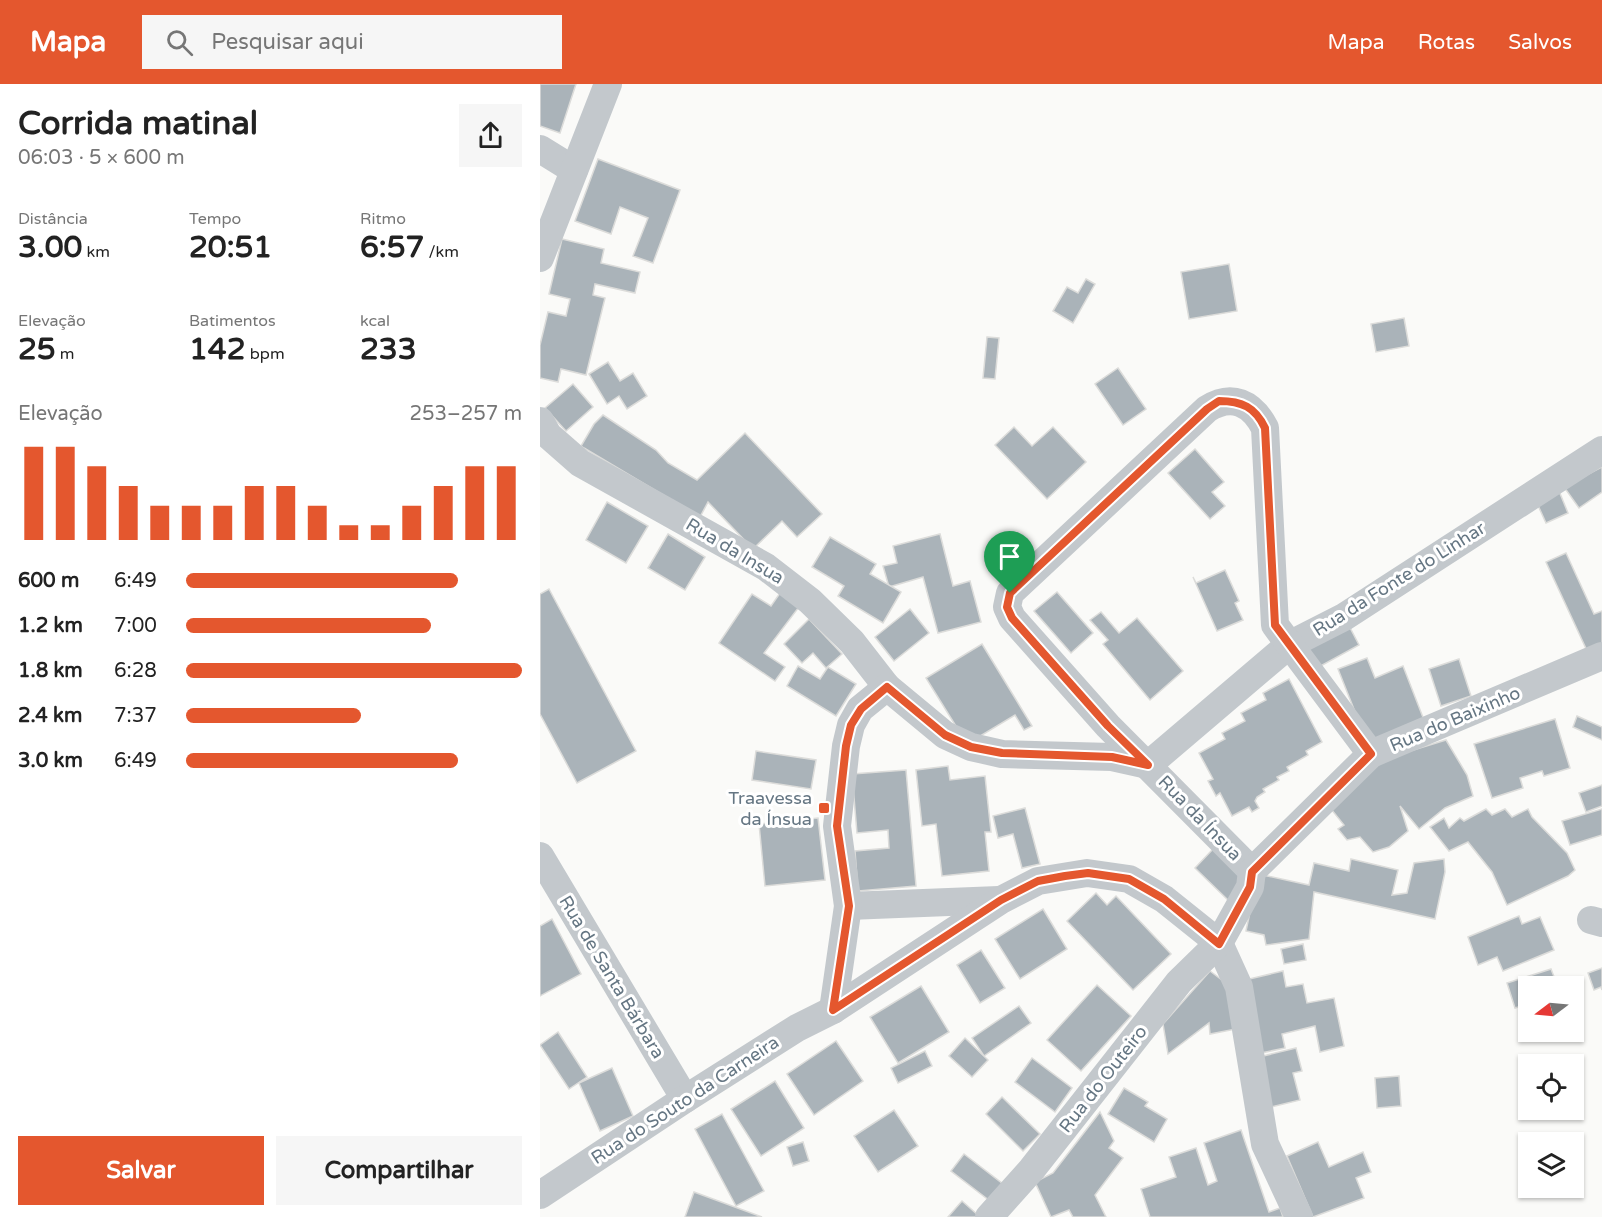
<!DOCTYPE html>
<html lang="pt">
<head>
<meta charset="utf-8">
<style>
	:root { --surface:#fff; --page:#f6f6f6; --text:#222; --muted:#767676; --accent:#e4572e }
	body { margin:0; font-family:"Varela Round",sans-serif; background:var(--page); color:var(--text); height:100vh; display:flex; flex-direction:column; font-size:22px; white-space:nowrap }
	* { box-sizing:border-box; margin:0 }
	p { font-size:20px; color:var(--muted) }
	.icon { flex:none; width:33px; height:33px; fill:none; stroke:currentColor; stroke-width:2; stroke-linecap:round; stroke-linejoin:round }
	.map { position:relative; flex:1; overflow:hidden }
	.panel { display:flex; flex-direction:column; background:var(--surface); width:540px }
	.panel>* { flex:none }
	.needle { width:39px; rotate:254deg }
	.buttons { position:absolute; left:978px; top:892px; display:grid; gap:12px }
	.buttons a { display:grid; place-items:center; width:66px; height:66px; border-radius:0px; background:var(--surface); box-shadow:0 2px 4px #0004; font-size:30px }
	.pin { position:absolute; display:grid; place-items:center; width:51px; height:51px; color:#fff; margin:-62px -26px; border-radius:50% 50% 50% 0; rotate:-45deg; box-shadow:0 0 6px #0007 }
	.pin .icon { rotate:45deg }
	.round { display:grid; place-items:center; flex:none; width:63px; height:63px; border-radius:0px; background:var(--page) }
	.headline { display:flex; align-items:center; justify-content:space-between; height:102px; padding:0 18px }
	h1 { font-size:33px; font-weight:800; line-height:45px }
	.metrics { display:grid; grid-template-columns:repeat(3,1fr); gap:9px; height:102px; padding:6px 18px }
	.metrics div { display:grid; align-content:center }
	.metrics b { font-size:30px; font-weight:800 }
	.metrics small { font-size:16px; font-weight:400 }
	.metrics p { font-size:16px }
	.chart { height:168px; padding:12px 18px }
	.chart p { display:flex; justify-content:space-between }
	.chart svg { width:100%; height:108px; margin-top:6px; stroke:var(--accent); stroke-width:6 }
	.primary-button { display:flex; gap:12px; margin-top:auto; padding:12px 18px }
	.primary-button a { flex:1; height:69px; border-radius:0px; background:var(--accent); color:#fff; font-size:24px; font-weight:800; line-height:69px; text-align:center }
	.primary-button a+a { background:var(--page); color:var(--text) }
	ul { padding:0 18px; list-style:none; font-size:20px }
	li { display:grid; grid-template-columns:96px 72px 1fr; align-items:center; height:45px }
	li i { height:15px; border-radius:8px; background:var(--accent) }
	header { display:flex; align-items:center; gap:36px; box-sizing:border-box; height:84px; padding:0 30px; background:var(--accent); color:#fff }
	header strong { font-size:28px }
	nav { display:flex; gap:33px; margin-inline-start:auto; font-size:21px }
	.search { width:420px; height:54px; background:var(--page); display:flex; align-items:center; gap:15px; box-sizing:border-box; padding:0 21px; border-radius:0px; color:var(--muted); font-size:22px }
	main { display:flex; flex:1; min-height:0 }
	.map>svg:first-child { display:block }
	.building { fill:#aab3b9; stroke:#dcdcda; stroke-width:1.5 }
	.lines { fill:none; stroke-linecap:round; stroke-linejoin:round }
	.minor { stroke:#c3c8cc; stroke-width:28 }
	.route-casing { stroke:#fff; stroke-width:12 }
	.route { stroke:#e4572e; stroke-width:8 }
	.poi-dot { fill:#e4572e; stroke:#fff; stroke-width:2 }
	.labels { text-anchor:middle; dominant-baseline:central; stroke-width:6; stroke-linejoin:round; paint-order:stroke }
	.street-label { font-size:18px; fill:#657683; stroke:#fff }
	.poi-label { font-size:18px; fill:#657683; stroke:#fff; text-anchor:end }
</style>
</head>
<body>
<header>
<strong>Mapa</strong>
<div class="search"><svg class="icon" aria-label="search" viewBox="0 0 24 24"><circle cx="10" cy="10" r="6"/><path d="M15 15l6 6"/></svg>Pesquisar aqui</div>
<nav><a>Mapa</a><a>Rotas</a><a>Salvos</a></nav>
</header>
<main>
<section class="panel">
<div class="headline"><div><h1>Corrida matinal</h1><p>06:03 · 5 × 600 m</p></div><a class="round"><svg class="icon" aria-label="share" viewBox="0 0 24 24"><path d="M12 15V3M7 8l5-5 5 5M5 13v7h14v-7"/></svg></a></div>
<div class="metrics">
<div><p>Distância</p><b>3.00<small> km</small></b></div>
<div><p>Tempo</p><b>20:51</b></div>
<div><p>Ritmo</p><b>6:57<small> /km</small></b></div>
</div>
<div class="metrics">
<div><p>Elevação</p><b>25<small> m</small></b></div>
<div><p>Batimentos</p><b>142<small> bpm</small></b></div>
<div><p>kcal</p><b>233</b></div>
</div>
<div class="chart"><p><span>Elevação</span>253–257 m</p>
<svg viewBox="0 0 160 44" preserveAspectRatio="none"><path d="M5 44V6M15 44V6M25 44V14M35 44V22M45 44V30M55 44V30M65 44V30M75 44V22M85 44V22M95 44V30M105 44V38M115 44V38M125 44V30M135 44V22M145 44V14M155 44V14"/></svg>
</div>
<ul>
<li><b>600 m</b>6:49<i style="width:81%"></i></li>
<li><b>1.2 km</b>7:00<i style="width:73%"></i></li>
<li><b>1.8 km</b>6:28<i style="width:100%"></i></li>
<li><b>2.4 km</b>7:37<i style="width:52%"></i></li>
<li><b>3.0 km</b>6:49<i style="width:81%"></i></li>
</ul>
<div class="primary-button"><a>Salvar</a><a>Compartilhar</a></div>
</section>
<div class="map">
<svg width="1062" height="1133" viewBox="0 0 1062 1133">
	<rect width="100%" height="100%" fill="#fafaf8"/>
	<g class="building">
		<polygon points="0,0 36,0 20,49 0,42"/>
		<polygon points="58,75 140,106 113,179 93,172 108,134 80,123 71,150 35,137"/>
		<polygon points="22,155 64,165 61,179 100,188 95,209 55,200 53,211 65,214 46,291 21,285 18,298 0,294 0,261 8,228 26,232 30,215 9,210"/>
		<polygon points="689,180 697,227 649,235 641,188"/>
		<polygon points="546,195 555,200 533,239 513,227 527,203 538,209"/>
		<polygon points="864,234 869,262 836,268 831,240"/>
		<polygon points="447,253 459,254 455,295 443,294"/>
		<polygon points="68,278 80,297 93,289 107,312 87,325 79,312 67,320 49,290"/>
		<polygon points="578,284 606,325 583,341 555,300"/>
		<polygon points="33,300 53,323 26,347 5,324"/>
		<polygon points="63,331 116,366 128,379 157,396 205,349 282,430 257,453 242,437 213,465 168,418 160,433 44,364 41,362 54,340"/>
		<polygon points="474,343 492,362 513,343 546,378 507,415 455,361"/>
		<polygon points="655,365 684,398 672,408 685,422 670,435 628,389"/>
		<polygon points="1062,383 1062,408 1039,424 1024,403"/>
		<polygon points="1019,407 1028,429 1006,439 996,417"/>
		<polygon points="67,418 108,442 86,479 46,456"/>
		<polygon points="128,450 165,473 145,506 108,484"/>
		<polygon points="400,450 413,502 430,497 441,538 398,549 383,493 349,503 343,482 357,479 353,462"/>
		<polygon points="290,453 336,480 330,490 361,508 343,539 298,512 304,502 272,483"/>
		<polygon points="1026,469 1054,530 1062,527 1062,565 1049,571 1006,478"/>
		<polygon points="685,486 699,517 695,519 703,536 677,547 653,493 656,499"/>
		<polygon points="9,505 96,667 37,699 0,630 0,510"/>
		<polygon points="517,508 553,549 531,569 494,527"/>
		<polygon points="240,509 259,523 224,569 245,583 235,597 179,559 212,510 231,522"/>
		<polygon points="370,525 389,549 354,577 335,553"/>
		<polygon points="561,528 579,549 597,534 643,587 610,616 563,560 568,556 550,536"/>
		<polygon points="269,535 302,570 286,584 273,569 262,579 244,560"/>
		<polygon points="806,536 819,561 777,584 764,559"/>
		<polygon points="442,560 492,642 484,646 475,631 427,660 386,594"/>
		<polygon points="827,574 835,594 863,582 884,636 827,658 798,585"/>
		<polygon points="919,575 931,612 901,622 889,585"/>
		<polygon points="258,582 280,595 288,583 316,600 296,632 247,602"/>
		<polygon points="749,595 782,658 766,667 768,671 747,683 749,687 737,693 739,696 723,705 725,708 717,713 715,717 719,724 712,728 709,723 692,732 680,709 676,712 668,697 673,695 659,669 685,655 682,649 705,637 701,629 726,616 723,609"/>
		<polygon points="1037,632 1062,643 1062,656 1033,643"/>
		<polygon points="1015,635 1030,684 1004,692 1002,687 980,694 983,704 952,714 934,660"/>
		<polygon points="906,656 927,691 933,712 905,724 879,745 860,722 868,747 849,763 833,768 820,753 807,756 798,745 804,741 787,720 847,674"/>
		<polygon points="216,667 276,676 271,705 212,696"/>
		<polygon points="408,682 410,696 445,692 451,748 445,748 449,787 402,792 396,740 382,742 376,686"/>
		<polygon points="366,686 376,802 318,807 315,767 349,764 348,746 317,749 312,690"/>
		<polygon points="1062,701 1062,722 1046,728 1039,709"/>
		<polygon points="485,724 500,780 482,784 473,750 458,754 453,732"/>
		<polygon points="946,725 952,731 965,725 972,733 988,725 992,733 1027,769 1035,786 1028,792 967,821 952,788 928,758 909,767 890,743 904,734 909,744 920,734 924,737"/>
		<polygon points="1062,725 1062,751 1030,761 1022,737"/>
		<polygon points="278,734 285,796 225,802 219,740"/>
		<polygon points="673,765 708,799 690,818 655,784"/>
		<polygon points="811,775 858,786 852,811 867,809 874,779 904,775 905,788 895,835 774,808 769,855 726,861 724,851 706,847 718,790 769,801 774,779 809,787"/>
		<polygon points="556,809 567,821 576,812 631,870 593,906 527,837"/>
		<polygon points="503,825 527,865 480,895 455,855"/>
		<polygon points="979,832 982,840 1000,833 1014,866 963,887 957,873 938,881 928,853"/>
		<polygon points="12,835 41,890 0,912 0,842"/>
		<polygon points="763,860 766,876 744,880 741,865"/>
		<polygon points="441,866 465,904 440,919 417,881"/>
		<polygon points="1062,884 1062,906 1061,903 1054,906 1048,889"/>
		<polygon points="1011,885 1018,903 988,903 988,920 975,924 967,899"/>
		<polygon points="670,887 691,903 696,945 670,950 669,939 628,970 623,940"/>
		<polygon points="743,887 746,903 763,900 767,919 794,914 804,962 780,968 775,942 742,950 745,964 721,969 705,896"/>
		<polygon points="557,901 591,932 541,987 507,956"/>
		<polygon points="381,902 409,948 358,979 330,933"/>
		<polygon points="479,922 491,939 444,972 432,954"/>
		<polygon points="18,948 47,993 29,1005 0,961"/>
		<polygon points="425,954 448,976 432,993 409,972"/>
		<polygon points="296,957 323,997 274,1031 247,990"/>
		<polygon points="756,964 762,987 753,989 760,1016 727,1024 715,974"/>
		<polygon points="385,967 392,982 358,999 351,984"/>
		<polygon points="492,974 532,1004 515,1028 475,998"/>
		<polygon points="72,984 93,1032 60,1047 39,999"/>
		<polygon points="859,992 861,1022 837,1024 835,994"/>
		<polygon points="235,997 264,1044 221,1072 191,1025"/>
		<polygon points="584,1004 608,1018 605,1022 627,1035 614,1058 568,1030"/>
		<polygon points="462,1013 500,1050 483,1067 446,1030"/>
		<polygon points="354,1026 378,1062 338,1088 314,1052"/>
		<polygon points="560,1028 574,1057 569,1064 583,1074 555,1111 566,1133 533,1133 529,1126 511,1133 495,1098 513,1089"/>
		<polygon points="182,1030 224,1107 196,1122 155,1045"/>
		<polygon points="701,1046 729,1128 740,1124 743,1133 610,1133 601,1105 636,1093 629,1073 656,1064 668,1101 677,1097 664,1059"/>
		<polygon points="263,1058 269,1077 253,1082 247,1063"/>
		<polygon points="778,1058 789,1083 823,1068 831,1088 816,1094 824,1114 773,1133 747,1072"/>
		<polygon points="424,1070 463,1100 450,1117 411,1087"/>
		<polygon points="154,1108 222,1133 145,1133"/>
		<polygon points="422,1117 439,1132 438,1133 408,1133"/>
	</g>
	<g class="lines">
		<g class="minor">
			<polyline points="0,65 34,86"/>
			<polyline points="0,174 68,0"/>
			<polyline points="0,337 8,351 40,379 226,483 270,517 312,558 347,603 405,651 431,663 462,670 572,673 608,681"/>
			<polyline points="608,681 749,561 804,533 1062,366"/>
			<polyline points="0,772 145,1015"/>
			<path d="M712,787L568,642L472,534L467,523L470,509L667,325C692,309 712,319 725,344L735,541L831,670"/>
			<polyline points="308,822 459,816"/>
			<polyline points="1051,836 1062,839"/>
			<polyline points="293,926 308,822 297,742 306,662 311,641 320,625 347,603"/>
			<polyline points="0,1111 145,1015 257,944 293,926 461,816 498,797 547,789 589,795 624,815 679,859 699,903 725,1060 759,1133"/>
			<polyline points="449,1133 492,1085 639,898 679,859 710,803 712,787 831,670 1062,572"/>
		</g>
	</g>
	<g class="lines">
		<defs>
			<path id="route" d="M679,317C702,317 715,323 725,344L735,541L831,670L712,788L710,803L679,860L624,815L589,795L548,789L525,792L498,797L461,816L293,926L309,822L297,742L306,662L311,641L321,625L347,603L405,651L431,663L462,669L572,673L608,681L568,642L472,534L467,523L470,509L667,325Z"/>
		</defs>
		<use href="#route" class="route-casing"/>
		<use href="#route" class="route"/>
	</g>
	<rect class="poi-dot" x="278" y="718" width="12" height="12" rx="3"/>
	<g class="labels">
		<g class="street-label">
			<text transform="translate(195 467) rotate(31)">Rua da Insua</text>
			<text transform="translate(859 495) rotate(-32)">Rua da Fonte do Linhar</text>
			<text transform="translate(915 635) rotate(-23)">Rua do Baixinho</text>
			<text transform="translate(660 734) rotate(46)">Rua da Ínsua</text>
			<text transform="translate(72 893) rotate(59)">Rua de Santa Bárbara</text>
			<text transform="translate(563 995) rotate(-52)">Rua do Outeiro</text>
			<text transform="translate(145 1016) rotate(-33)">Rua do Souto da Carneira</text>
		</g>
		<g class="poi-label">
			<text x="272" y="714">Traavessa<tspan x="272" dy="21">da Ínsua</tspan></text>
		</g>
	</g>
</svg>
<div class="buttons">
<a><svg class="needle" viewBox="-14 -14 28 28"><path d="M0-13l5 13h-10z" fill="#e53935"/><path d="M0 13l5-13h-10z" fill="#767676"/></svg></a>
<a><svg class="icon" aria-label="locate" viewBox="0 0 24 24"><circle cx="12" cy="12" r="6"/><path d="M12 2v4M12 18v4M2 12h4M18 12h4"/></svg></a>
<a><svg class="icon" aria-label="layers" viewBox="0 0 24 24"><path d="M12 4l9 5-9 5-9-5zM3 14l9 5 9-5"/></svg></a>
</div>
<div class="pin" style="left:470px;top:509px;background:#1e9e55"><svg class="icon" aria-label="arrive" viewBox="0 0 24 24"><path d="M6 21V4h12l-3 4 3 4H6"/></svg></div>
</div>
</main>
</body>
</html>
